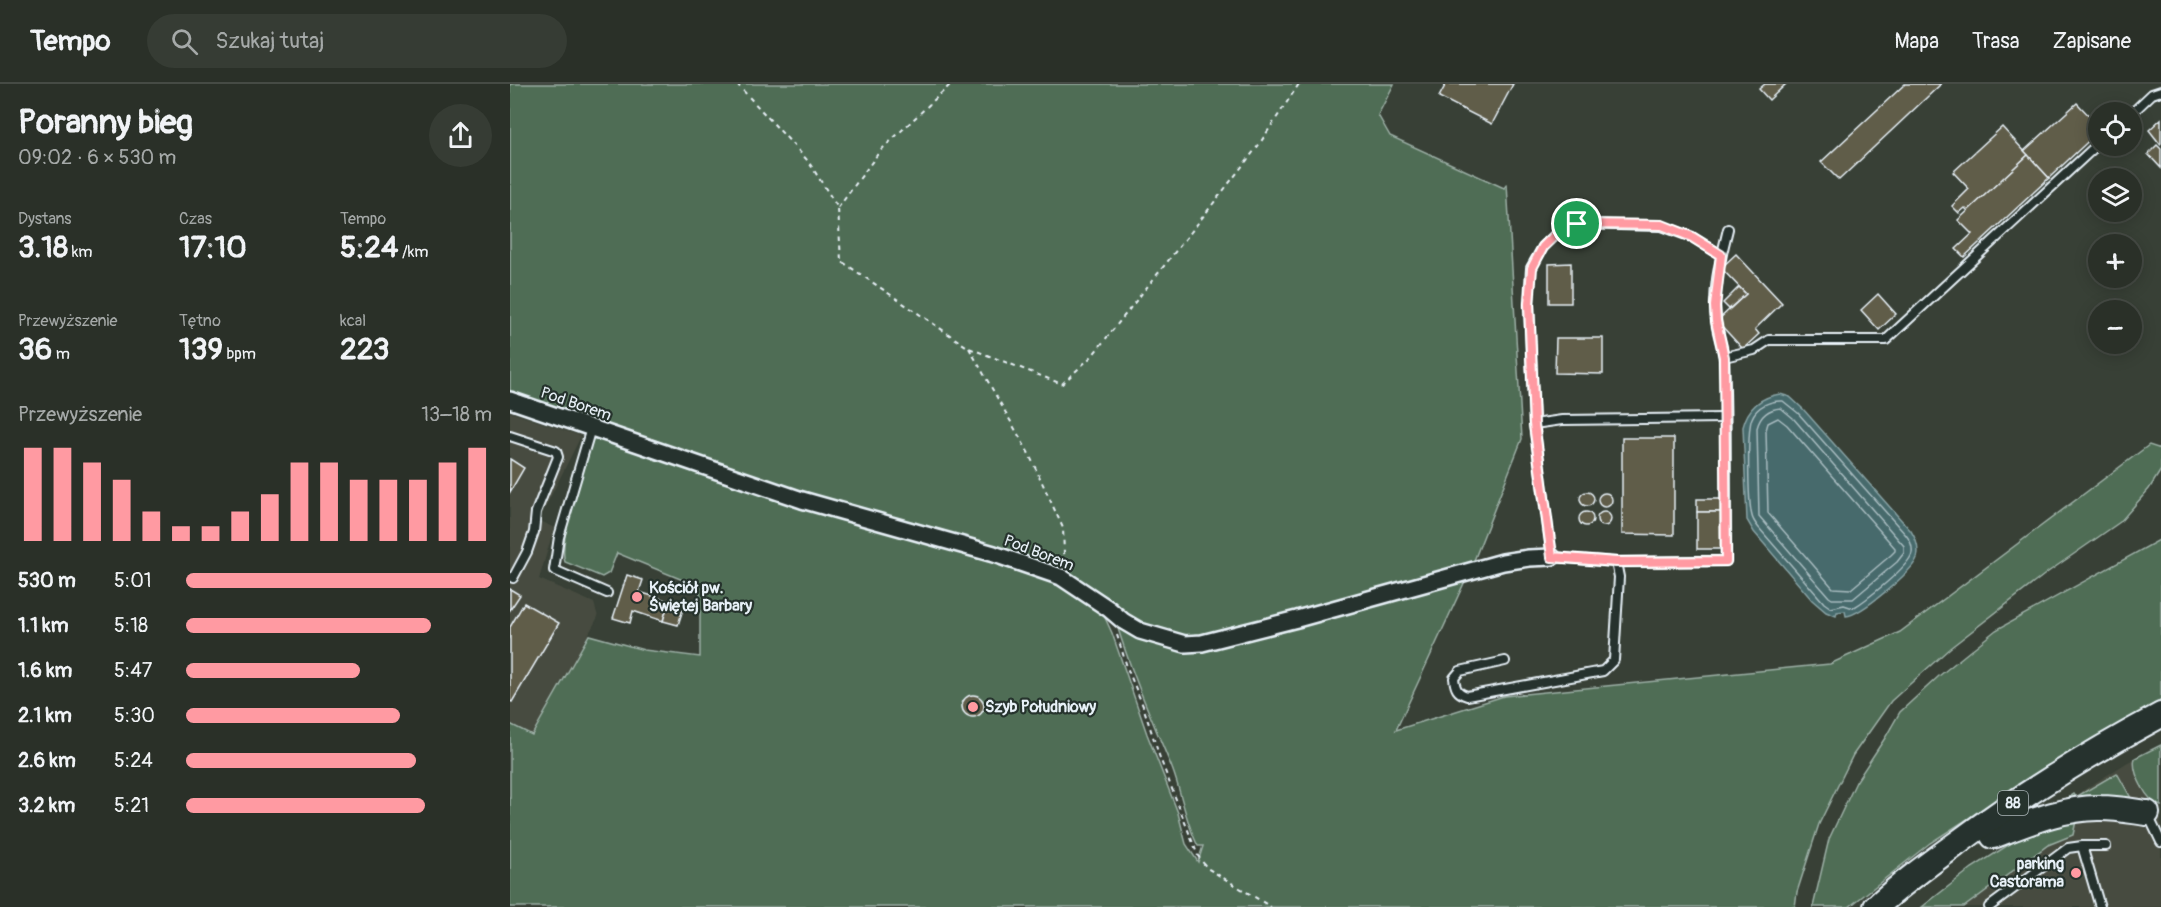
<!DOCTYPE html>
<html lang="pl">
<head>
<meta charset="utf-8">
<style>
	:root { --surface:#2a3028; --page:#363c34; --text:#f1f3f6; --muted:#a5a9a8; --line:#464b45; --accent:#ff9aa2 }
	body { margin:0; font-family:Pangolin,sans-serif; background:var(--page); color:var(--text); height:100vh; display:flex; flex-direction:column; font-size:22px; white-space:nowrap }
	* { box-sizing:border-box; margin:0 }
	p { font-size:20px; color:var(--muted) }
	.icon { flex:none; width:33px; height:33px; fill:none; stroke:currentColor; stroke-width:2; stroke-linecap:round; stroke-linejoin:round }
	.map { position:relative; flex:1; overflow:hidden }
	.drawer { display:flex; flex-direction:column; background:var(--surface); width:510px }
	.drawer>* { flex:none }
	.tools { position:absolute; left:1578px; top:18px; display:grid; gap:12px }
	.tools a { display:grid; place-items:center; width:54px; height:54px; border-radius:50%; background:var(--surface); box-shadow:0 3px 15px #0003,0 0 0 2px var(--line); font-size:30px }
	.pin { position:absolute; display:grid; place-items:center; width:51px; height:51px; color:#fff; margin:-26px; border:3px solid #fff; border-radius:50%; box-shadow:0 2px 6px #0007 }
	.round { display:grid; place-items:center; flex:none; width:63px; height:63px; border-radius:32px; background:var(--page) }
	.summary { display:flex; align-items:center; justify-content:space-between; height:102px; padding:0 18px }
	h1 { font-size:33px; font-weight:700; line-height:45px }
	.stats { display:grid; grid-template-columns:repeat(3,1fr); gap:9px; height:102px; padding:6px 18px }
	.stats div { display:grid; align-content:center }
	.stats b { font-size:30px; font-weight:700 }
	.stats small { font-size:16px; font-weight:400 }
	.stats p { font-size:16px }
	.chart { height:168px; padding:12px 18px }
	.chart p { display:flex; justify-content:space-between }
	.chart svg { width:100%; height:108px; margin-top:6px; stroke:var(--accent); stroke-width:6 }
	ul { padding:0 18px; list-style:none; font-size:20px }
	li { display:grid; grid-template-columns:96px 72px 1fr; align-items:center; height:45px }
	li i { height:15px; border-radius:8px; background:var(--accent) }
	header { display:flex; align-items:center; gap:36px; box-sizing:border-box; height:84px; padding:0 30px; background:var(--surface); border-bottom:2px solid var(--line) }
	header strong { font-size:28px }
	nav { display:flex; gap:33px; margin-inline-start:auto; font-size:21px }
	.search { width:420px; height:54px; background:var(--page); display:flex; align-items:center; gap:15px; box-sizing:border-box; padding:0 21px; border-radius:33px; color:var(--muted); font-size:22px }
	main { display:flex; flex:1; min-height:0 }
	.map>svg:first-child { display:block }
	.built { fill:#474c40 }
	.green { fill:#506d55; stroke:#9cafa6; stroke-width:1.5 }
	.water { fill:#476b6c; stroke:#87a1a4; stroke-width:1.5 }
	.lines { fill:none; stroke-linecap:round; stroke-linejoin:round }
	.shore { stroke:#a8bbc0; stroke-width:1.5 }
	.building { fill:#615d4a; stroke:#e8f1f8; stroke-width:1.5 }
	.service-casing { stroke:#e8f1f8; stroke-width:12 }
	.minor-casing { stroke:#e8f1f8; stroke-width:20 }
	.primary-casing { stroke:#e8f1f8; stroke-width:28 }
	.path { stroke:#e8f1f8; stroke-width:2; stroke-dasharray:4.5 4.5; stroke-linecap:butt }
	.service { stroke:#26332d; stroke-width:8 }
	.minor { stroke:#26332d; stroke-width:15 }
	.primary { stroke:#26332d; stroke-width:24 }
	.route-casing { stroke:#fff; stroke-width:12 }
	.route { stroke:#ff9aa2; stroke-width:8 }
	.poi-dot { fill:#ff9aa2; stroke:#26332d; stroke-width:2 }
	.labels { text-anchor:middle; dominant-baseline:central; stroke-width:4.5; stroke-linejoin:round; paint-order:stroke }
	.shield { fill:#26332d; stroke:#aeb8bb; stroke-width:1.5 }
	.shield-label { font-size:15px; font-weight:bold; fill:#e8f1f8 }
	.street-label { font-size:16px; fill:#e8f1f8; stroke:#26332d }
	.poi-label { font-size:16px; font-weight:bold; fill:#e8f1f8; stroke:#26332d; text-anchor:start }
</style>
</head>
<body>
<header>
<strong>Tempo</strong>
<div class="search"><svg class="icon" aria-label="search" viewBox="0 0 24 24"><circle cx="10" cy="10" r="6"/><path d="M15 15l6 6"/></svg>Szukaj tutaj</div>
<nav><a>Mapa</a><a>Trasa</a><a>Zapisane</a></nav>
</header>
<main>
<section class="drawer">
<div class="summary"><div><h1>Poranny bieg</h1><p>09:02 · 6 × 530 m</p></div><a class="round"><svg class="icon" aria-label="share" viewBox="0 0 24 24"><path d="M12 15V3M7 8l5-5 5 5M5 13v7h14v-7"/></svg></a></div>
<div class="stats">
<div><p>Dystans</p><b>3.18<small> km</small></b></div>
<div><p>Czas</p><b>17:10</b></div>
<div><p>Tempo</p><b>5:24<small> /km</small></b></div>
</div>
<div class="stats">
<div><p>Przewyższenie</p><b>36<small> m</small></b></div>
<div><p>Tętno</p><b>139<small> bpm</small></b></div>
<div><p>kcal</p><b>223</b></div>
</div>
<div class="chart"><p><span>Przewyższenie</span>13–18 m</p>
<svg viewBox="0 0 160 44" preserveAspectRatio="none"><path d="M5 44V6M15 44V6M25 44V12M35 44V19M45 44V32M55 44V38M65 44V38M75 44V32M85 44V25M95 44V12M105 44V12M115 44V19M125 44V19M135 44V19M145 44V12M155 44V6"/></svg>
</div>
<ul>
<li><b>530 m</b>5:01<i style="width:100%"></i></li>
<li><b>1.1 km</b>5:18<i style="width:80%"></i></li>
<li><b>1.6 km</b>5:47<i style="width:57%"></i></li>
<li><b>2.1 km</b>5:30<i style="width:70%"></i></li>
<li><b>2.6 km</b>5:24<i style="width:75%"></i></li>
<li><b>3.2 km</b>5:21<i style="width:78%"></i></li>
</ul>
</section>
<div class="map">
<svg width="1651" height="823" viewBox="0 0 1651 823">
	<rect width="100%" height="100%" fill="#384036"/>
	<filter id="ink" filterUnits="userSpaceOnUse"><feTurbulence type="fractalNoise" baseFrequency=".0167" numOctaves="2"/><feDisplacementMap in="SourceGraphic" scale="12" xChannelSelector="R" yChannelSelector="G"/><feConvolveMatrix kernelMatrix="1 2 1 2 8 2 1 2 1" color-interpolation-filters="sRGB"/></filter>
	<g filter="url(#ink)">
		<g class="built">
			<polygon points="0,328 71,352 29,436 44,444 29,495 84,519 88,533 22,651 0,640"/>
			<polygon points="1651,661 1651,823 1454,823 1538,761 1563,751 1572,707 1618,678"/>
		</g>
		<g class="green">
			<polygon points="0,0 884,0 868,31 880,52 994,104 997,100 1012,355 961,484 688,556 629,543 584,506 550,486 523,474 360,432 0,309"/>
			<path d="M84,350L549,496L591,525L602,549L637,650L668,729L676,760L688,778L693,762H688C675,737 672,710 662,684C642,636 621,588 606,538L621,551L656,560L699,566L784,544L837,527L946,497H955L886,646L994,612L1320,580L1390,548L1639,361L1651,365V386L1639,405L1610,438L1538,488L1440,564L1381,617L1343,671L1309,740L1287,808L1285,823H0V640L22,651L79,551L134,566L190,573V503L107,469L99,489L92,493L55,478C47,455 76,377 84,350Z"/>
			<polygon points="1651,455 1651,616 1569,663 1420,759 1339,823 1303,823 1319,755 1346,698 1375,654 1390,628 1429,592 1486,546"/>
			<path d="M1651,661V722C1637,718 1621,688 1625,674Z"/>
			<polygon points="1607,689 1621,714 1617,717 1550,719 1564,710 1566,713"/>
			<polygon points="1567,732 1563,751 1538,761 1454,823 1412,823 1462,784 1514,751"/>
		</g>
		<path class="water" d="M1270,310L1280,313L1293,325L1401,447C1406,455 1410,464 1407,474C1402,488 1351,531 1336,532L1335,527L1327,528L1326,532L1316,528L1302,516L1244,448L1237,436L1233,343C1238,323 1250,313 1270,310Z"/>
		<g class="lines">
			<g class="shore">
				<path d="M1273,317L1288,329L1396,451C1400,456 1403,462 1402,469C1400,482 1355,517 1343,524L1334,521L1321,524L1314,519L1249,444C1246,440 1243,437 1242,432C1238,418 1237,345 1242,334C1247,322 1261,316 1273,317Z"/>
				<path d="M1271,324L1283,334L1394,462V469L1387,478L1343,515H1322L1319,513L1249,432L1247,344C1250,332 1258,325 1271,324Z"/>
				<polygon points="1268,334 1277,341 1385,464 1385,467 1381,471 1341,505 1323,504 1258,429 1256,346 1258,339"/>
			</g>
		</g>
		<g class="building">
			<polygon points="936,0 1003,0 982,40 929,13"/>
			<polygon points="1255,0 1276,0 1259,16 1249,5"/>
			<polygon points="1395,0 1431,0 1329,96 1311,78"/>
			<polygon points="1567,19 1587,40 1588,48 1539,94 1514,67"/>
			<polygon points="1651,35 1651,59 1650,60 1639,46"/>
			<polygon points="1492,43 1518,71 1458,127 1455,124 1449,129 1442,122 1459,105 1443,88"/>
			<polygon points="1647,61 1651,65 1651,84 1638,70"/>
			<polygon points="1518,71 1539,94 1454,173 1446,165 1462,150 1448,136"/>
			<polygon points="1226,170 1272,219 1245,245 1249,250 1233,265 1207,237 1236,210 1211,184"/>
			<polygon points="1061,179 1061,219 1039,219 1039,180"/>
			<polygon points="1229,203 1236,210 1219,225 1213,219"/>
			<polygon points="1368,210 1386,230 1369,246 1351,226"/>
			<polygon points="1046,254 1093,254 1093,290 1045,289"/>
			<polygon points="1112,354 1164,354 1164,451 1112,450"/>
			<polygon points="0,375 14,384 0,408"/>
			<circle cx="1077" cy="415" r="7"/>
			<circle cx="1095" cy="416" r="7"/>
			<rect x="1187" y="415" width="25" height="13"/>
			<circle cx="1094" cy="435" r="7"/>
			<circle cx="1076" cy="435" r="7"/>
			<rect x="1187" y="428" width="25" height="37"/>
			<polygon points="117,491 133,496 129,508 159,517 153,537 123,527 120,539 103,534"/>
			<polygon points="0,505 10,511 0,526"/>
			<polygon points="159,517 174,522 168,541 153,537"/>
			<polygon points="14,519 49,539 2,618 0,617 0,543"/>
			<circle cx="463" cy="622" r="11"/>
		</g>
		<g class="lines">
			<defs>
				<g id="service">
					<polyline points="1622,29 1642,10 1651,7"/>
					<path d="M1211,171L1182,153L1152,142L1067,140L1048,149L1033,163L1021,184L1019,221L1024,340L1042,473L1106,478L1216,477C1215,410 1217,343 1214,276C1213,262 1207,249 1206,236C1202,205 1211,174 1218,145"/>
					<polyline points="1214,273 1244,266 1259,256 1376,256 1588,60"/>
					<polyline points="1024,340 1052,336 1214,334"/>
					<polyline points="81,344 49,453 44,486 97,509"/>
					<polyline points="0,352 46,367 48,373 26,428 24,448 17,468 3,494"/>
					<path d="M995,577L950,587L944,594C945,604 947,609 957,612L1093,587L1104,576L1109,493L1106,478"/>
					<polyline points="1639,733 1651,758"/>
					<polyline points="1572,762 1596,762"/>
					<polyline points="1479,823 1558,764 1572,762 1590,823"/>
				</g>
				<polyline id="minor" points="0,316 292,416 484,470 551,493 599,525 613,537 630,547 675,560 692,559 787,535 993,478 1019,474 1042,473"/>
				<g id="primary">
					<path d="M1483,752C1517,739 1554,723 1591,724C1606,724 1622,727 1637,729"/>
					<path d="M1366,823C1392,799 1420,779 1449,758C1513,710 1580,669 1651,631"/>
				</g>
			</defs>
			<use href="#service" class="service-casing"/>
			<use href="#minor" class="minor-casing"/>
			<use href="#primary" class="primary-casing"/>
			<g class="path">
				<polyline points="227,0 298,77 328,124 331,177 459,264 552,300 582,272 681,148 748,62 789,0"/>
				<polyline points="328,124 370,67 441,0"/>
				<polyline points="459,264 518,368 553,444 554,469 560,483"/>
				<polyline points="607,551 618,586 633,622 650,674 688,772 697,784 761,823"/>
			</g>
			<use href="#service" class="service"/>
			<use href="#minor" class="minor"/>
			<use href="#primary" class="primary"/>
		</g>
	</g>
	<g class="lines" filter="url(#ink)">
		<defs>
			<polygon id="route" points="1067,140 1152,141 1182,153 1211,171 1205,222 1206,237 1214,273 1216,477 1106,478 1042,473 1024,340 1019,220 1022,184 1033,163 1048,148"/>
		</defs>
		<use href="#route" class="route-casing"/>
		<use href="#route" class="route"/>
	</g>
	<g class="poi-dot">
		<circle cx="127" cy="513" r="6"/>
		<circle cx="463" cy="623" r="6"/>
		<circle cx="1566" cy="789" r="6"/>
	</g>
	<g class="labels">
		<rect class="shield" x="1488" y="707" width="30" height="24" rx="4.5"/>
		<g class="shield-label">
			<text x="1503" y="719">88</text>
		</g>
		<g class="street-label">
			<text transform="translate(66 320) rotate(19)">Pod Borem</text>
			<text transform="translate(529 469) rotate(21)">Pod Borem</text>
		</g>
		<g class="poi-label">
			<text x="139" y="504">Kościół pw.<tspan x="139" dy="18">Świętej Barbary</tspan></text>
			<text x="475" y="623">Szyb Południowy</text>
			<text x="1554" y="780" text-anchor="end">parking<tspan x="1554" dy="18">Castorama</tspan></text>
		</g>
	</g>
</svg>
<div class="tools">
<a><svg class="icon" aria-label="locate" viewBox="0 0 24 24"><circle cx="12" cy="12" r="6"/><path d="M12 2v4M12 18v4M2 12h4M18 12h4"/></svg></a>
<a><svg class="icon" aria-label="layers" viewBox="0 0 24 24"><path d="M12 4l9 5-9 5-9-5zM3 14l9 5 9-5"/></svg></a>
<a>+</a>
<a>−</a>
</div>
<div class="pin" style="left:1067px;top:140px;background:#1e9e55"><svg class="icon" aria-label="arrive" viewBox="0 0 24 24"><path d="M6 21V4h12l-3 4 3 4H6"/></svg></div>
</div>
</main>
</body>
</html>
